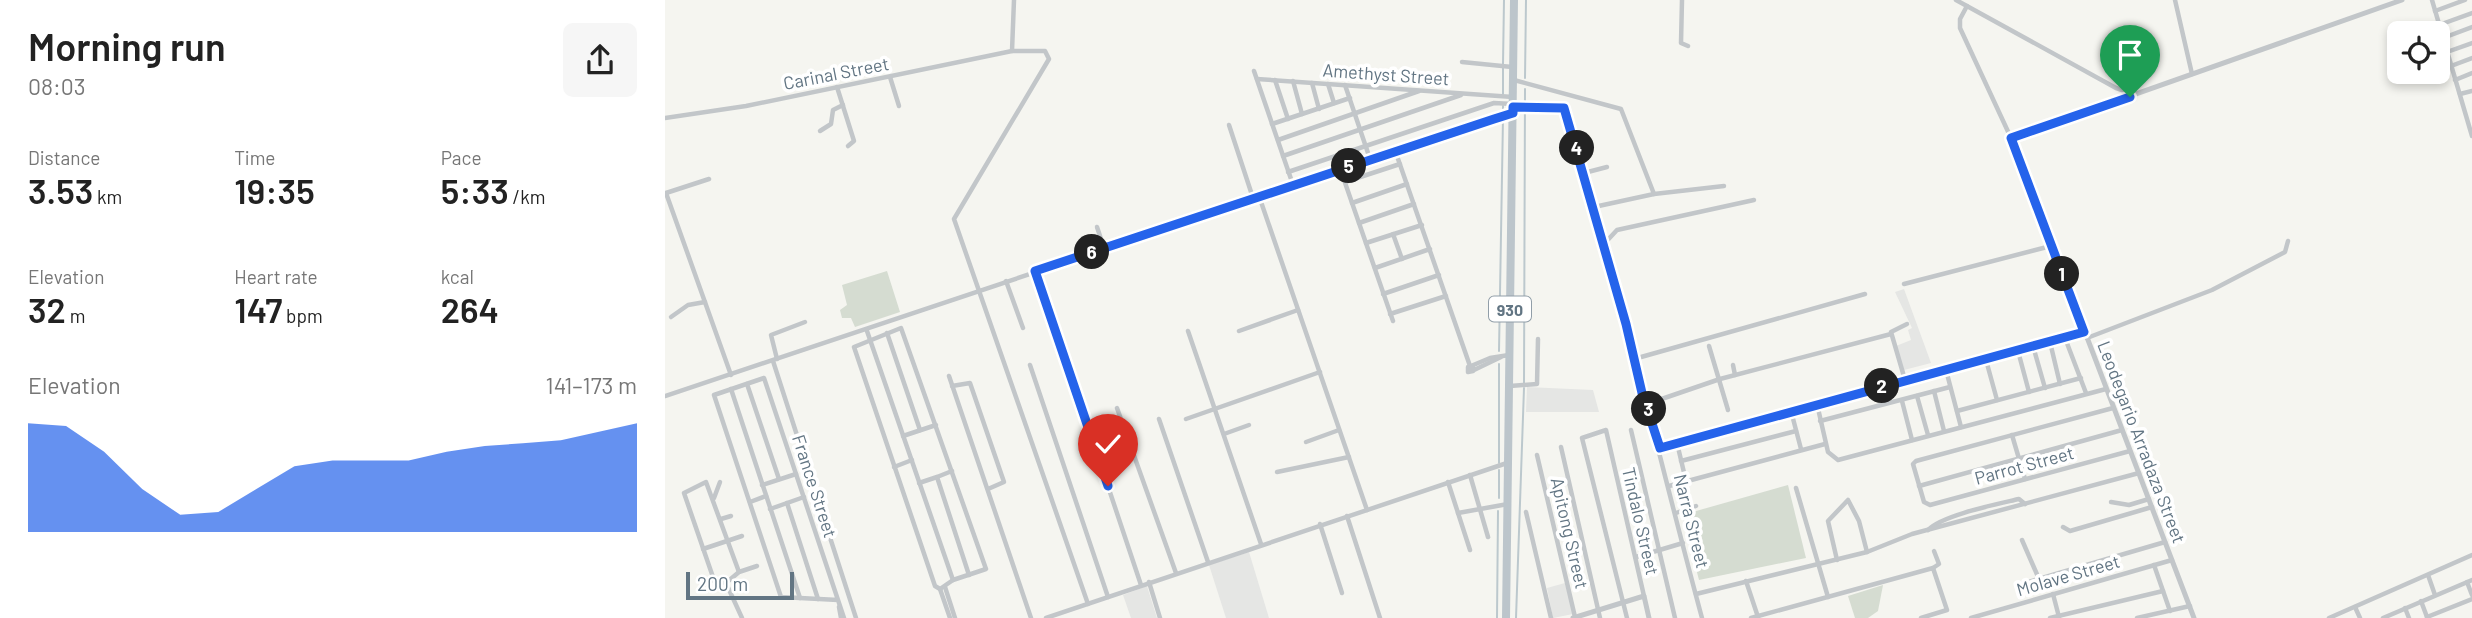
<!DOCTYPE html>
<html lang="en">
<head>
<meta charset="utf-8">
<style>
	:root { --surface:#fff; --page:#f6f6f6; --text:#222; --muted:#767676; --accent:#2563eb }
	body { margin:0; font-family:Barlow,sans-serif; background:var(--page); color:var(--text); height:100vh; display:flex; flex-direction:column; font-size:26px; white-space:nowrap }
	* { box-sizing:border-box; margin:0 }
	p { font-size:23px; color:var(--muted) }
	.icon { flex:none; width:38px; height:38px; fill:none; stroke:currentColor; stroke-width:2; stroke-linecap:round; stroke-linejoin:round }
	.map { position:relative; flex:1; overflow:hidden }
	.drawer { display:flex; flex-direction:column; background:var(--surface); width:665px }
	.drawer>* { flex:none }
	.buttons { position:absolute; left:1722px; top:21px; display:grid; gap:14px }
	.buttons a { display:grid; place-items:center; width:63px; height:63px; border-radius:10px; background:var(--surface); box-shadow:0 4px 10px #0003; font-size:35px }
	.scale { position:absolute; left:21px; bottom:18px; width:108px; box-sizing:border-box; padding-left:7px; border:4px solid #627583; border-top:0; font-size:19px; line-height:24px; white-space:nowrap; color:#627583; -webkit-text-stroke:5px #fff; paint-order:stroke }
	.pin { position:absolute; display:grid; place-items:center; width:60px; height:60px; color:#fff; margin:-72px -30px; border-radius:50% 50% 50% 0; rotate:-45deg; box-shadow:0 0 7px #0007 }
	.pin .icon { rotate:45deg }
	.km { position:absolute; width:35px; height:35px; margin:-18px; border-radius:50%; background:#222; color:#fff; font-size:19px; line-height:35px; text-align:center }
	.round { display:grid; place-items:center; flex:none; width:74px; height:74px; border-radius:10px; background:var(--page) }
	.headline { display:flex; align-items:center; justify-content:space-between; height:119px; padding:0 28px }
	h1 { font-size:38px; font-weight:600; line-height:52px }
	.stats { display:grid; grid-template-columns:repeat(3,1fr); gap:10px; height:119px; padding:7px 28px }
	.stats div { display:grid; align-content:center }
	.stats b { font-size:35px; font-weight:600 }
	.stats small { font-size:19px; font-weight:400 }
	.stats p { font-size:19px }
	.chart { height:196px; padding:14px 28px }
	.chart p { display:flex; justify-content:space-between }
	.chart svg { width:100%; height:126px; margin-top:7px; fill:var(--accent); opacity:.7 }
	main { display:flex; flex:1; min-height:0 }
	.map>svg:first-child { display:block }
	.built { fill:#e5e6e4 }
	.green { fill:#d5dcd1 }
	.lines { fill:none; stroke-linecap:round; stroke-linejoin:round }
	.stream { stroke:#bcc8cd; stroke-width:2 }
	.minor { stroke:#c2c6c9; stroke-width:4.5 }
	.tertiary { stroke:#c2c6c9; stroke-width:5 }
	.primary { stroke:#bcc5cb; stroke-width:8 }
	.route-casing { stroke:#fff; stroke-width:14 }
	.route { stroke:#2563eb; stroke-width:9 }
	.labels { text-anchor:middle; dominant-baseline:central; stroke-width:7; stroke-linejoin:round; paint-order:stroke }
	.shield { fill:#fff; stroke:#919ea8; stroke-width:2 }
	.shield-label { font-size:16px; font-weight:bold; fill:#627583 }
	.street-label { font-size:18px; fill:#627583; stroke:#fff }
</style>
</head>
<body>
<main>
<section class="drawer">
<div class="headline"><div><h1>Morning run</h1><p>08:03</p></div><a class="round"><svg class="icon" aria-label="share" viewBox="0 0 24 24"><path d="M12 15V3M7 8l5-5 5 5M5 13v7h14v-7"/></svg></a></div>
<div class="stats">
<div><p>Distance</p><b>3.53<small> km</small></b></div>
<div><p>Time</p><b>19:35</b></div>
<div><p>Pace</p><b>5:33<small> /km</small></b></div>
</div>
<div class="stats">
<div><p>Elevation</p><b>32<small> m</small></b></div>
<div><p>Heart rate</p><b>147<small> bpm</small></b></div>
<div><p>kcal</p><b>264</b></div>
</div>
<div class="chart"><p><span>Elevation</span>141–173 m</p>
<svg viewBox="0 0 160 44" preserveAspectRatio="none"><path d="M0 44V6L10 7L20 16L30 29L40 38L50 37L60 29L70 21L80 19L90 19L100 19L110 16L120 14L130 13L140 12L150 9L160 6V44z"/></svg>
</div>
</section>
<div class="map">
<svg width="1807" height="618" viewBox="0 0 1807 618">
	<rect width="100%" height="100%" fill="#f5f5f0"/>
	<g class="built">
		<polygon points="1239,289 1266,363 1239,370 1231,346 1246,340 1243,330 1247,328 1230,292"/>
		<polygon points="862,387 928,390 934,412 861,412"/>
		<polygon points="584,552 604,618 561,618 544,565"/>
		<polygon points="900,583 908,614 888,618 882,588"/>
		<polygon points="482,586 492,618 466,618 458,595"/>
	</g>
	<g class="green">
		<polygon points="222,271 235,312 190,327 186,318 177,318 175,310 182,305 177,285"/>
		<polygon points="1123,485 1141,558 1034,580 1017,515"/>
		<polygon points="1218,585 1213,611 1203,618 1190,618 1183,596"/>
	</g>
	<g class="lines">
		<g class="stream">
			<polyline points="838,64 839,0"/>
			<polyline points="860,78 861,0"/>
			<polyline points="838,94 838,68"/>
			<polyline points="838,106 838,111"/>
			<polyline points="834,351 838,118"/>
			<polyline points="859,383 860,89"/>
			<polyline points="834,463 834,364"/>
			<polyline points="834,498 834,470"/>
			<polyline points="832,618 833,511"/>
			<polyline points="851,618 859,388"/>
		</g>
		<g class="minor">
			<polyline points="349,0 347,51 380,51 384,59 289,219 423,604"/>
			<polyline points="1017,0 1016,43 1023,46"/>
			<polyline points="1291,0 1451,88 1469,94"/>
			<polyline points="1510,0 1527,74"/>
			<polyline points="1767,0 1807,136"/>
			<polyline points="1302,6 1295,19 1295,28 1346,138"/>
			<polyline points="1770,11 1800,0"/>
			<polyline points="1774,25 1807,13"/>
			<polyline points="1778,38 1807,27"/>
			<polyline points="1782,52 1807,43"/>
			<polyline points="797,62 847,67"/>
			<polyline points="1786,66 1807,58"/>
			<polyline points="589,71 626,179"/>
			<polyline points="225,77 234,106"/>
			<polyline points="592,79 848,97"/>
			<polyline points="610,80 623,119"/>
			<polyline points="849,80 956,109 989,194"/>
			<polyline points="1790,80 1807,73"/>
			<polyline points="628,81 637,114"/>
			<polyline points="647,83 654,109"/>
			<polyline points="663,84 669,103"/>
			<polyline points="680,85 703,153"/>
			<polyline points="172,87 189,141 183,146"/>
			<polyline points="1795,94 1807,91"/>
			<path d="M848,107L899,108L904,120C955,285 992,452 1037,618"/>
			<polyline points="0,118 81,106 347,51"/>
			<polyline points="607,124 685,98"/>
			<polyline points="564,125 588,198"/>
			<polyline points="155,131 166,124 168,110 178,105"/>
			<polyline points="613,140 754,91"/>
			<polyline points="618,156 796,95"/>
			<polyline points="732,156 805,366"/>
			<polyline points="623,172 829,103 848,104"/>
			<polyline points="919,173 942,167"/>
			<polyline points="677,174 728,321"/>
			<polyline points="680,182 735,164"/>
			<polyline points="1,193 66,375"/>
			<polyline points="1,193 44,179"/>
			<polyline points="594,196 702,510"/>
			<polyline points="687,203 742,184"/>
			<polyline points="929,207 989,194 1059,186"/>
			<polyline points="694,223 749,204"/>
			<polyline points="432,227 439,248"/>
			<polyline points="728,234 737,259"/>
			<polyline points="701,243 757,225"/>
			<polyline points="939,244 952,230 1089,200"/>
			<polyline points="710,268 765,249"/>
			<polyline points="371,271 476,585"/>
			<polyline points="341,281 358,328"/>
			<polyline points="1239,284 1386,246"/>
			<polyline points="718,294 774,275"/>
			<polyline points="725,314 781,296"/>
			<polyline points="6,317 23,305 40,302"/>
			<polygon points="236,328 321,569 288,580 275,589 270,586 189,347"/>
			<polyline points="202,331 288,580"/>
			<polyline points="523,331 596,544"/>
			<polyline points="574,331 633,310"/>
			<polyline points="222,333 255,430"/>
			<polyline points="1400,338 1421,393"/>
			<polyline points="1422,338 1547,290 1620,252 1623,241"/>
			<polyline points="1385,342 1395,384"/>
			<polyline points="1044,346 1063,410"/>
			<polyline points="1368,346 1380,388"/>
			<polyline points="1353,351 1364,392"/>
			<polyline points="112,359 106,335 140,322"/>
			<polyline points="969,359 1200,294"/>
			<polyline points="1321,360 1332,400"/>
			<polyline points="108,361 191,618"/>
			<polyline points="365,365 443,597"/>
			<polyline points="1068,365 1070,375"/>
			<polyline points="806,366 825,358 844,355"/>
			<polygon points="803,367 808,367 808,371 803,372"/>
			<polyline points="809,370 836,357"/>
			<polyline points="1281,370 1296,427"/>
			<polyline points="284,376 366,618"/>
			<polyline points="1240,380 1226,332 1242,324"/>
			<polyline points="82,384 114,479"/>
			<polyline points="287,386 305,383 339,482 323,489"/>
			<polyline points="845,386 872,384 873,339"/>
			<polyline points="66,389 135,598"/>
			<polyline points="1269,391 1279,431"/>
			<polyline points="0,396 847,113"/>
			<polyline points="1252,396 1263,435"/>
			<polyline points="1237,401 1247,440"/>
			<polyline points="982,404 1055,379 1226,334"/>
			<polyline points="1152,404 1163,452 1173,460 1441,389"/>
			<polyline points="452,408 511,573"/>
			<polyline points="1448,408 1251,461 1248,464 1259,502 1265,505 1465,451"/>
			<polyline points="1126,411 1136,449"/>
			<polyline points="1292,411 1416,378"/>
			<polyline points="494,419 543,562"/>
			<polyline points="521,419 655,372"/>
			<polyline points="1155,421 1285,387"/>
			<polyline points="966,430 1010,618"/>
			<polyline points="559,434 584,425"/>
			<polyline points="1347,435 1360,479"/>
			<polyline points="238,436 271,425"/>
			<polyline points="641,442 674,430"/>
			<polyline points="1012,443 1021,481"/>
			<polyline points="896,447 935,618"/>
			<polyline points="995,448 1419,332"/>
			<polyline points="872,455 910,617"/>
			<polyline points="1016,461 1131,431"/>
			<polyline points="229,467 247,460"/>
			<polyline points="287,471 272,477 304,575"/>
			<polyline points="612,472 684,457"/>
			<polyline points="805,475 823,537"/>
			<polyline points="783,482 805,550"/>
			<polyline points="254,483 272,477"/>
			<polyline points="97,485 131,474"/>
			<polyline points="1004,486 1160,444"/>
			<polyline points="1254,486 1457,430"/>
			<polyline points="1131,488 1163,597"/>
			<polyline points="49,498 55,482"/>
			<polyline points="85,502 101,496"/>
			<polyline points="1446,502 1464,505 1484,499"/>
			<polyline points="122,503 153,599"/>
			<polyline points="105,509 139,497"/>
			<polyline points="861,512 886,618"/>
			<polyline points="793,513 843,504"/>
			<polyline points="1011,513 1031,506"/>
			<polyline points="682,516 715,618"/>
			<polyline points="56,519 66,516"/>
			<polyline points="655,524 677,593"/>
			<polyline points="1398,527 1405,531 1487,507"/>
			<path d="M1263,530C1277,515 1333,504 1354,499L1360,504"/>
			<polyline points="1357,540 1374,579"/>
			<polyline points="38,549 77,536"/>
			<polyline points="971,557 1018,543"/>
			<polyline points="1172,560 1163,521 1183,500 1194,521 1202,552"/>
			<polyline points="1489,565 1505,611"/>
			<polyline points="1268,568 1274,564 1269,551"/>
			<polyline points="1763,575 1770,595"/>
			<polyline points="49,580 19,493 41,482 74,572"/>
			<polyline points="1081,581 1093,617"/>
			<polyline points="484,582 495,618"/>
			<polyline points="1802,582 1807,595"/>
			<polyline points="61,583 77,618"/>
			<polyline points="38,585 49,580 61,583 74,572 92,566"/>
			<polyline points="1353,585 1500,542"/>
			<polyline points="280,587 290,618"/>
			<polyline points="275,589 285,618"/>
			<polyline points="1031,594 1202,552 1247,534 1474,473"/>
			<polyline points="1388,594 1394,617"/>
			<polyline points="173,600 116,597 49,395 99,378 179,618"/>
			<polyline points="1756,601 1762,617"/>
			<polyline points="174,607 176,618"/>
			<polyline points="1690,607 1695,618"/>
			<polyline points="1740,608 1744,618"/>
			<polyline points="1762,617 1807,599"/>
			<polyline points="381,618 842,463"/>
			<polyline points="962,618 917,438 941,430 979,596"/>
			<polyline points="1086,618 1268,568 1282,610 1256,618"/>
			<polyline points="1306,618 1507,560"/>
			<polyline points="1385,618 1498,591"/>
			<polyline points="1472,618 1525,606"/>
			<polyline points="1664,618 1807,555"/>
			<polyline points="1718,618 1807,580"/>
		</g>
		<g class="tertiary">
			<polyline points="908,618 979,596 984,618"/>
			<polyline points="1529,618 1346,138 1737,0"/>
		</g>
		<polyline class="primary" points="841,618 849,0"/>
	</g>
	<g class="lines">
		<defs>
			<polyline id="route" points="443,486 370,271 829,119 848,113 848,107 899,108 961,324 977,393 995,448 1419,332 1346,138 1465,97"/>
		</defs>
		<use href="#route" class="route-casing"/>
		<use href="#route" class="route"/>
	</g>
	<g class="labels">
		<rect class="shield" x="824" y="296.5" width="42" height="25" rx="5"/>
		<g class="shield-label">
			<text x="845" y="309">930</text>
		</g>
		<g class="street-label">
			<text transform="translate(171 73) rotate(-11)">Carinal Street</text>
			<text transform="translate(721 74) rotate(4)">Amethyst Street</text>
			<text transform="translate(1477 442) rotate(69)">Leodegario Arradaza Street</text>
			<text transform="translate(1359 465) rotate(-15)">Parrot Street</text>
			<text transform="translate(150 486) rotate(72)">France Street</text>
			<text transform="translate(976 521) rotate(77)">Tindalo Street</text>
			<text transform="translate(1027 521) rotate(76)">Narra Street</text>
			<text transform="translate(905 533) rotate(77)">Apitong Street</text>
			<text transform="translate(1403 575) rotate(-16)">Molave Street</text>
		</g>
	</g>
</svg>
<div class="buttons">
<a><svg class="icon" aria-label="locate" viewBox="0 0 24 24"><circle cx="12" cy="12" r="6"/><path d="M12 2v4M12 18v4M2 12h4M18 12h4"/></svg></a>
</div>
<div class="scale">200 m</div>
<div class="pin" style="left:1465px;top:97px;background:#1e9e55"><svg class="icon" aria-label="arrive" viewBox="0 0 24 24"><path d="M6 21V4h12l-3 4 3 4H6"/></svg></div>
<div class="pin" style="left:443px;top:486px;background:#d93025"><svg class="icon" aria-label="check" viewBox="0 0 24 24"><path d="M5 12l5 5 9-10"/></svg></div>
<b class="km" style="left:1397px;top:274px">1</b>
<b class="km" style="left:1217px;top:386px">2</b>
<b class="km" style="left:984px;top:409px">3</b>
<b class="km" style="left:912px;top:148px">4</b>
<b class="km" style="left:684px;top:166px">5</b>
<b class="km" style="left:427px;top:252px">6</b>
</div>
</main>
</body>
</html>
